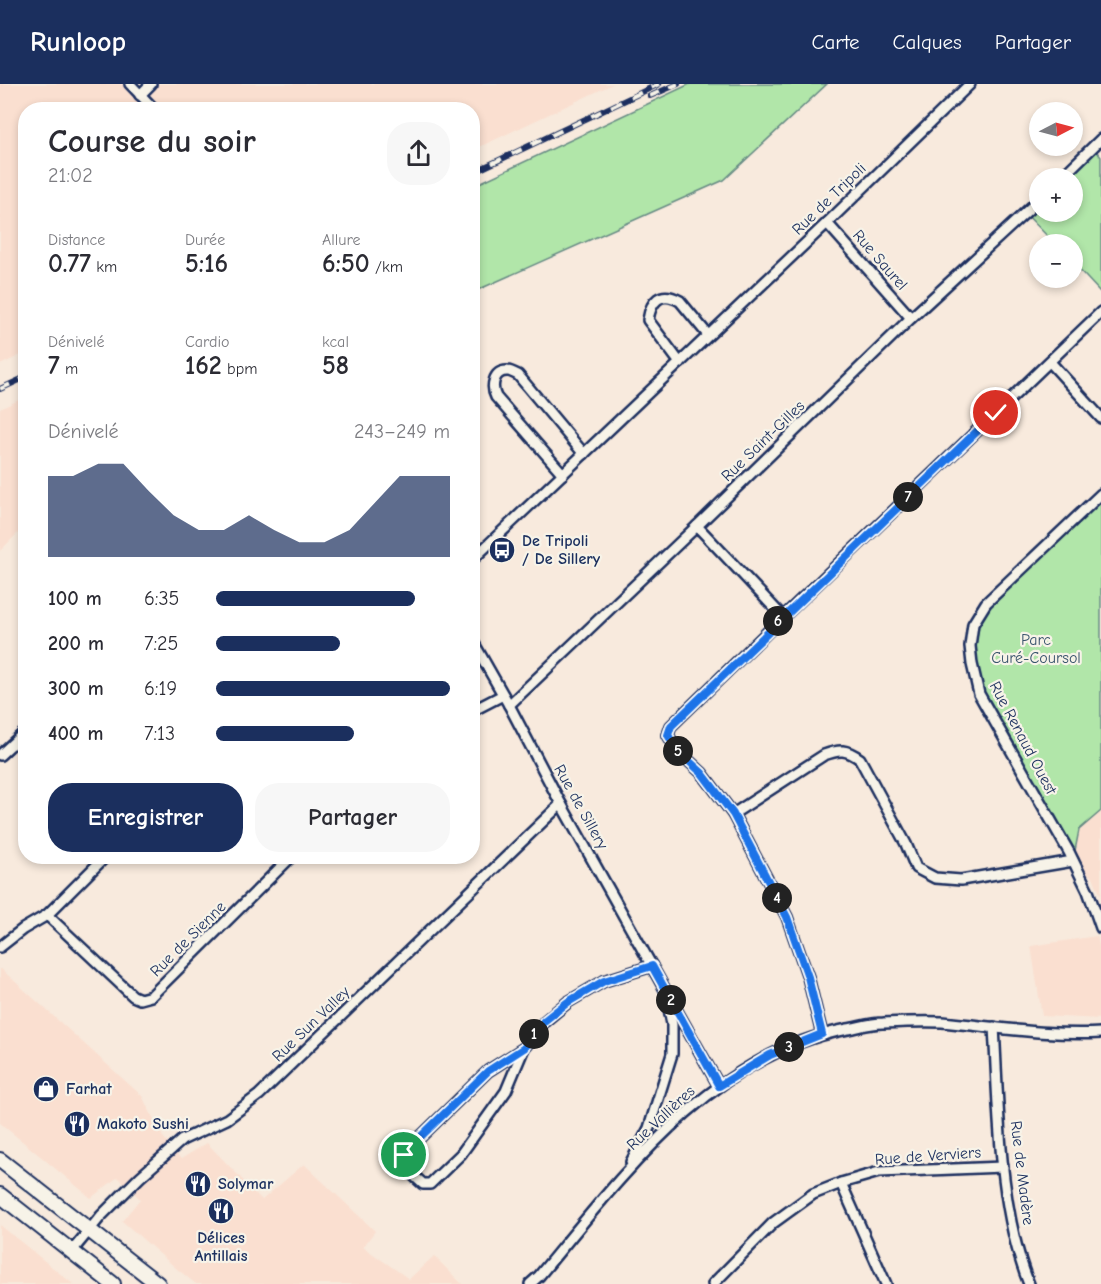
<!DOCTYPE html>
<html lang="fr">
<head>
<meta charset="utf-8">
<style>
	:root { --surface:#fff; --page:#f7f7f7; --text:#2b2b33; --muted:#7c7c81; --accent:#1b2f5e }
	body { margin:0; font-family:"Comic Neue",sans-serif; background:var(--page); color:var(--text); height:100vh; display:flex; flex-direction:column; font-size:22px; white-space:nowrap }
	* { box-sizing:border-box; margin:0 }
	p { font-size:20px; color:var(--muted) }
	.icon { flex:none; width:33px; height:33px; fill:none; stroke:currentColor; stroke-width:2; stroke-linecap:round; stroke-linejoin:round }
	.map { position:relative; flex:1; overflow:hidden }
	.details { position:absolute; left:18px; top:18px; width:462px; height:762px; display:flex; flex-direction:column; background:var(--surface); border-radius:24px; box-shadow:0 3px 9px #0003 }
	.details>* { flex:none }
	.needle { width:39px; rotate:84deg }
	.fabs { position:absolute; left:1029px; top:18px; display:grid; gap:12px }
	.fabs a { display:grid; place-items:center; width:54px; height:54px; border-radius:50%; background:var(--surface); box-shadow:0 3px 9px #0003; font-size:30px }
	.pin { position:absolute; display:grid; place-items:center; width:51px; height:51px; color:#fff; margin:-26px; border:3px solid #fff; border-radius:50%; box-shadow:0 2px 6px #0007 }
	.km { position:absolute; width:30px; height:30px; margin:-15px; border-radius:50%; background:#222; color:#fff; font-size:16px; line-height:30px; text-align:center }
	.round { display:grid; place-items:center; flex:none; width:63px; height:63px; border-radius:24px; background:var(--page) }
	.headline { display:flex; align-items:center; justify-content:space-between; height:102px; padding:0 30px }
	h1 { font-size:33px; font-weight:800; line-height:45px }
	.figures { display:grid; grid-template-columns:repeat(3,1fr); gap:9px; height:102px; padding:6px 30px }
	.figures div { display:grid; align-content:center }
	.figures b { font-size:26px; font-weight:800 }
	.figures small { font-size:16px; font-weight:400 }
	.figures p { font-size:16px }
	.chart { height:168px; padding:12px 30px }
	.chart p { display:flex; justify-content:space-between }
	.chart svg { width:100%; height:108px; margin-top:6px; fill:var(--accent); opacity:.7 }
	.action { display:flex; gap:12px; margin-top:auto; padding:12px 30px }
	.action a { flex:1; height:69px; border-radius:24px; background:var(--accent); color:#fff; font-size:24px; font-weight:800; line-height:69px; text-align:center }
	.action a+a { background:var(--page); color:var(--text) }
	ul { padding:0 30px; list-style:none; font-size:20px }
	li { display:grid; grid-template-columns:96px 72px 1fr; align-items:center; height:45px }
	li i { height:15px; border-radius:8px; background:var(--accent) }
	header { display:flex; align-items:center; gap:36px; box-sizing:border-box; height:84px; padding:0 30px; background:var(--accent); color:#fff }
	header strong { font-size:28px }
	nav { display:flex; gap:33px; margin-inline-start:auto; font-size:21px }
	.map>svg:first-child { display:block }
	.built { fill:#fadfd0 }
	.green { fill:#b1e6a9; stroke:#668a84; stroke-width:1.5 }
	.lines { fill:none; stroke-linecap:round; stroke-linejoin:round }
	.street-casing { stroke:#1b2f5e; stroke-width:14 }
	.secondary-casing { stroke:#1b2f5e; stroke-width:18 }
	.street { stroke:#f7f3e8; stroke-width:9 }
	.secondary { stroke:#f7f3e8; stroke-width:14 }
	.rail-casing { stroke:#1b2f5e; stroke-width:6 }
	.rail { stroke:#f7f3e8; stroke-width:4; stroke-dasharray:11; stroke-linecap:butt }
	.route-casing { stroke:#fff; stroke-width:12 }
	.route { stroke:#1a73e8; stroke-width:8 }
	.labels { text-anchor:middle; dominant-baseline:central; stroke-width:4.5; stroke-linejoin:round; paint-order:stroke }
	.street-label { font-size:16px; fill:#1b2f5e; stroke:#f7f3e8 }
	.poi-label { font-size:16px; font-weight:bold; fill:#1b2f5e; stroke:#f7f3e8; text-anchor:start }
	.park-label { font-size:16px; fill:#39546d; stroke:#f7f3e8 }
</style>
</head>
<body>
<header>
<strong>Runloop</strong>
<nav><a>Carte</a><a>Calques</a><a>Partager</a></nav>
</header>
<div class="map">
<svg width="1101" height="1200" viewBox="0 0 1101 1200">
	<rect width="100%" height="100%" fill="#f8eadd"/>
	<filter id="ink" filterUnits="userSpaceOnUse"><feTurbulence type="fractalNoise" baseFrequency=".0167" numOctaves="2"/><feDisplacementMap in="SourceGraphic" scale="12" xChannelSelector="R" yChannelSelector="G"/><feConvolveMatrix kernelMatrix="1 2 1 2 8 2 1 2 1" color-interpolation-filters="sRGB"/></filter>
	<g filter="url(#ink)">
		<g class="built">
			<polygon points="0,0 613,0 473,66 472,26 26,26 25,269 0,281"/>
			<polygon points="25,313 25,442 0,467 0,325"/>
			<polygon points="1101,727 1101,812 1094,795 1073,777 1079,746"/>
			<polygon points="1097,852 1101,872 1101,935 1042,932 1031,862"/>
			<polygon points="0,884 142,1012 163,1053 181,1075 207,1059 262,1116 304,1080 375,1147 363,1163 409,1195 434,1172 462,1200 196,1200 177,1185 122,1137 140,1115 118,1093 91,1114 0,1039"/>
			<polygon points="0,1141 73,1200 0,1200"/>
		</g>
		<g class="green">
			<polygon points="690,0 827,0 724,96 473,208 473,102"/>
			<polygon points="1093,63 1101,73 1101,209 1073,179 1072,160 1055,160 1025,129 1039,115 1040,128 1072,128 1072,94 1061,94"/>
			<polygon points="1101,410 1101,727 1079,746 1073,777 979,610 972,580 973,540 986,519"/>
		</g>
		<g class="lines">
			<defs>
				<g id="street">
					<polyline points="130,0 155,26"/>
					<polyline points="140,11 151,0"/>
					<polyline points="1061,94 1101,55"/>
					<polyline points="827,139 911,234"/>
					<polyline points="1050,278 1101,334"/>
					<path d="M680,279L648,236C651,217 660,206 680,217L708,251"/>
					<path d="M563,390L496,313C491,303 493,286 508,287C510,287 516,290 518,291L584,370"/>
					<polyline points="1101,410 986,519 973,540 970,562 972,580 979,610 1069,768 1088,807 1101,844"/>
					<polyline points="697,442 783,533"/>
					<polyline points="472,476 827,139 970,0"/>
					<polyline points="472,556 509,621 561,720 719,1002"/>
					<polyline points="509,621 697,442 911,234 1040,115"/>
					<polyline points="472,627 503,611"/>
					<polyline points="0,671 26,647"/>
					<path d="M733,730L824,671C840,665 846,665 860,675L906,760L916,784L935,794L961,796L1073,777"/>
					<polyline points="47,831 133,912 140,915 151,912 292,772"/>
					<polyline points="0,863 23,845 47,831 106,772"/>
					<path d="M994,943C999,1026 998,1123 1029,1200"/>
					<polyline points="822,950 808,893 787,833 733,730 702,689 677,666 668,651 671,642 783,533 1101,228"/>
					<path d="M524,964L488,987L407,1066C399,1081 412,1090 423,1100H430L461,1070L506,1007L524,964L545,937L568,918L604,897L652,882"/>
					<polyline points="631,1078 649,1044 672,970 672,940 667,915"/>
					<polyline points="841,1099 886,1200"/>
					<polyline points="72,1167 101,1132 140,1093 182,1056 227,1035 259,1011 561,720"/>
					<path d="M530,1200L539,1192C622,1092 711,970 848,945C859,943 871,939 883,939C903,938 923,937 942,938C995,943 1048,952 1101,949"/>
					<polyline points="713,1200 773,1139 813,1110 841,1099 879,1088 1003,1083"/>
				</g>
				<g id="secondary">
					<polyline points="0,1076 158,1200"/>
					<polyline points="0,1111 113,1200"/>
				</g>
			</defs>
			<use href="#street" class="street-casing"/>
			<use href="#secondary" class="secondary-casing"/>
			<use href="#street" class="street"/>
			<use href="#secondary" class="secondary"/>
			<defs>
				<g id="rail">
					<polyline points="650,12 678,0"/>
					<polyline points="472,89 659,0"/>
					<polyline points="0,305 26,293"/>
				</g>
			</defs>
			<use href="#rail" class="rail-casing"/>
			<use href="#rail" class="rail"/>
		</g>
	</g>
	<g class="lines" filter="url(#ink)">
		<defs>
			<polyline id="route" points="404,1071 407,1066 488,987 524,964 544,937 568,918 604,897 652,882 719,1002 770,971 822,950 808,893 787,833 733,730 702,689 677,666 668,651 671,642 996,329"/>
		</defs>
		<use href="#route" class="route-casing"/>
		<use href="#route" class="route"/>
	</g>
	<defs>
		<symbol id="bus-disc" viewBox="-11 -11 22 22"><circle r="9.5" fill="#1b2f5e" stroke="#f7f3e8"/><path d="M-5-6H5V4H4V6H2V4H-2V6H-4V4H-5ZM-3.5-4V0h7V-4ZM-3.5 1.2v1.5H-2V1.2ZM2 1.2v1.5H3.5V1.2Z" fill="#fff"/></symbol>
		<symbol id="shop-disc" viewBox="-11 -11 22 22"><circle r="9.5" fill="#1b2f5e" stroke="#f7f3e8"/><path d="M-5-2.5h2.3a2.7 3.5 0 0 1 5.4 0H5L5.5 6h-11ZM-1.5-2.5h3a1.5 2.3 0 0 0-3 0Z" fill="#fff"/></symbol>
		<symbol id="restaurant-disc" viewBox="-11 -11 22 22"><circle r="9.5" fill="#1b2f5e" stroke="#f7f3e8"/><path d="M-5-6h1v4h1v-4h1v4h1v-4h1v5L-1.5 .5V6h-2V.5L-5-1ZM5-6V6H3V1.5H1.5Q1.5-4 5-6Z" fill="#fff"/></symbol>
	</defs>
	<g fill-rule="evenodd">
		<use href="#bus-disc" x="487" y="451" width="30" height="30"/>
		<use href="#shop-disc" x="31" y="990" width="30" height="30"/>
		<use href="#restaurant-disc" x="62" y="1025" width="30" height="30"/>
		<use href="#restaurant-disc" x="183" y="1085" width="30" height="30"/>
		<use href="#restaurant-disc" x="206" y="1112" width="30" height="30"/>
	</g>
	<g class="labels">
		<g class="street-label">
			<text transform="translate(829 115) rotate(-44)">Rue de Tripoli</text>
			<text transform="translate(880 176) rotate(49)">Rue Saurel</text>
			<text transform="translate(763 357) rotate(-44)">Rue Saint-Gilles</text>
			<text transform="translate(1023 654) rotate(62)">Rue Renaud Ouest</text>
			<text transform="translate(581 723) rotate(61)">Rue de Sillery</text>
			<text transform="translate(188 855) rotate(-45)">Rue de Sienne</text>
			<text transform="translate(311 940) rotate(-44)">Rue Sun Valley</text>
			<text transform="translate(661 1034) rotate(-43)">Rue Vallières</text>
			<text transform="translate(928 1072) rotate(-4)">Rue de Verviers</text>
			<text transform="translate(1022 1089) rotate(83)">Rue de Madère</text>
		</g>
		<g class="poi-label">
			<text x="522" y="457">De Tripoli<tspan x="522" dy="18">/ De Sillery</tspan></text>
			<text x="66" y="1005">Farhat</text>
			<text x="97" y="1040">Makoto Sushi</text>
			<text x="218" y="1100">Solymar</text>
			<text x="221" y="1154" text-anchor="middle">Délices<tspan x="221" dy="18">Antillais</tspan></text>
		</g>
		<g class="park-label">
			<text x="1036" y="556">Parc<tspan x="1036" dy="18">Curé-Coursol</tspan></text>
		</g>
	</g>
</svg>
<div class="fabs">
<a><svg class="needle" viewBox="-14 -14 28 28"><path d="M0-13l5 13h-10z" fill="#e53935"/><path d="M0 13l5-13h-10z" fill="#7c7c81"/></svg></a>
<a>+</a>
<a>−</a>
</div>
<div class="pin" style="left:404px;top:1071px;background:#1e9e55"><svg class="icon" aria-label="arrive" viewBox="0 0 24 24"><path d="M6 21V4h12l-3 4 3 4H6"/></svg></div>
<div class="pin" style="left:996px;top:329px;background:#d93025"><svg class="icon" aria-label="check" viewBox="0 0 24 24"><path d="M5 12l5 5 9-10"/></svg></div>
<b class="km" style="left:534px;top:950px">1</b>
<b class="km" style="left:671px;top:916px">2</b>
<b class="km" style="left:789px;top:963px">3</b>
<b class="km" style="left:777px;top:814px">4</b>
<b class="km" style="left:678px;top:667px">5</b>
<b class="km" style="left:778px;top:537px">6</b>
<b class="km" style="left:908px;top:413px">7</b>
<section class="details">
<div class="headline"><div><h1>Course du soir</h1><p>21:02</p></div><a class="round"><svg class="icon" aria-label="share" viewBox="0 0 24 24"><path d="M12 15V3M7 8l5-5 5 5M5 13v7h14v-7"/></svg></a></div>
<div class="figures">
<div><p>Distance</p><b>0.77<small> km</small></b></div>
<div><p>Durée</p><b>5:16</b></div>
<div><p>Allure</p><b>6:50<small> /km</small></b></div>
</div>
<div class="figures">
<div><p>Dénivelé</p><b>7<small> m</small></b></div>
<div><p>Cardio</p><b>162<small> bpm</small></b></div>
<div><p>kcal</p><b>58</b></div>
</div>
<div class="chart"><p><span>Dénivelé</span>243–249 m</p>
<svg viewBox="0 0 160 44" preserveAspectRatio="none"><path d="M0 44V11L10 11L20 6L30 6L40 17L50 27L60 33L70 33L80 27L90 33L100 38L110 38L120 33L130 22L140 11L150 11L160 11V44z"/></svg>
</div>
<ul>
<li><b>100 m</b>6:35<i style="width:85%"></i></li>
<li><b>200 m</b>7:25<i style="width:53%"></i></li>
<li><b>300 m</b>6:19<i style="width:100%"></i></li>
<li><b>400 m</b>7:13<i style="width:59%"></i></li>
</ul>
<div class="action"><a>Enregistrer</a><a>Partager</a></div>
</section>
</div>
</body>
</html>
